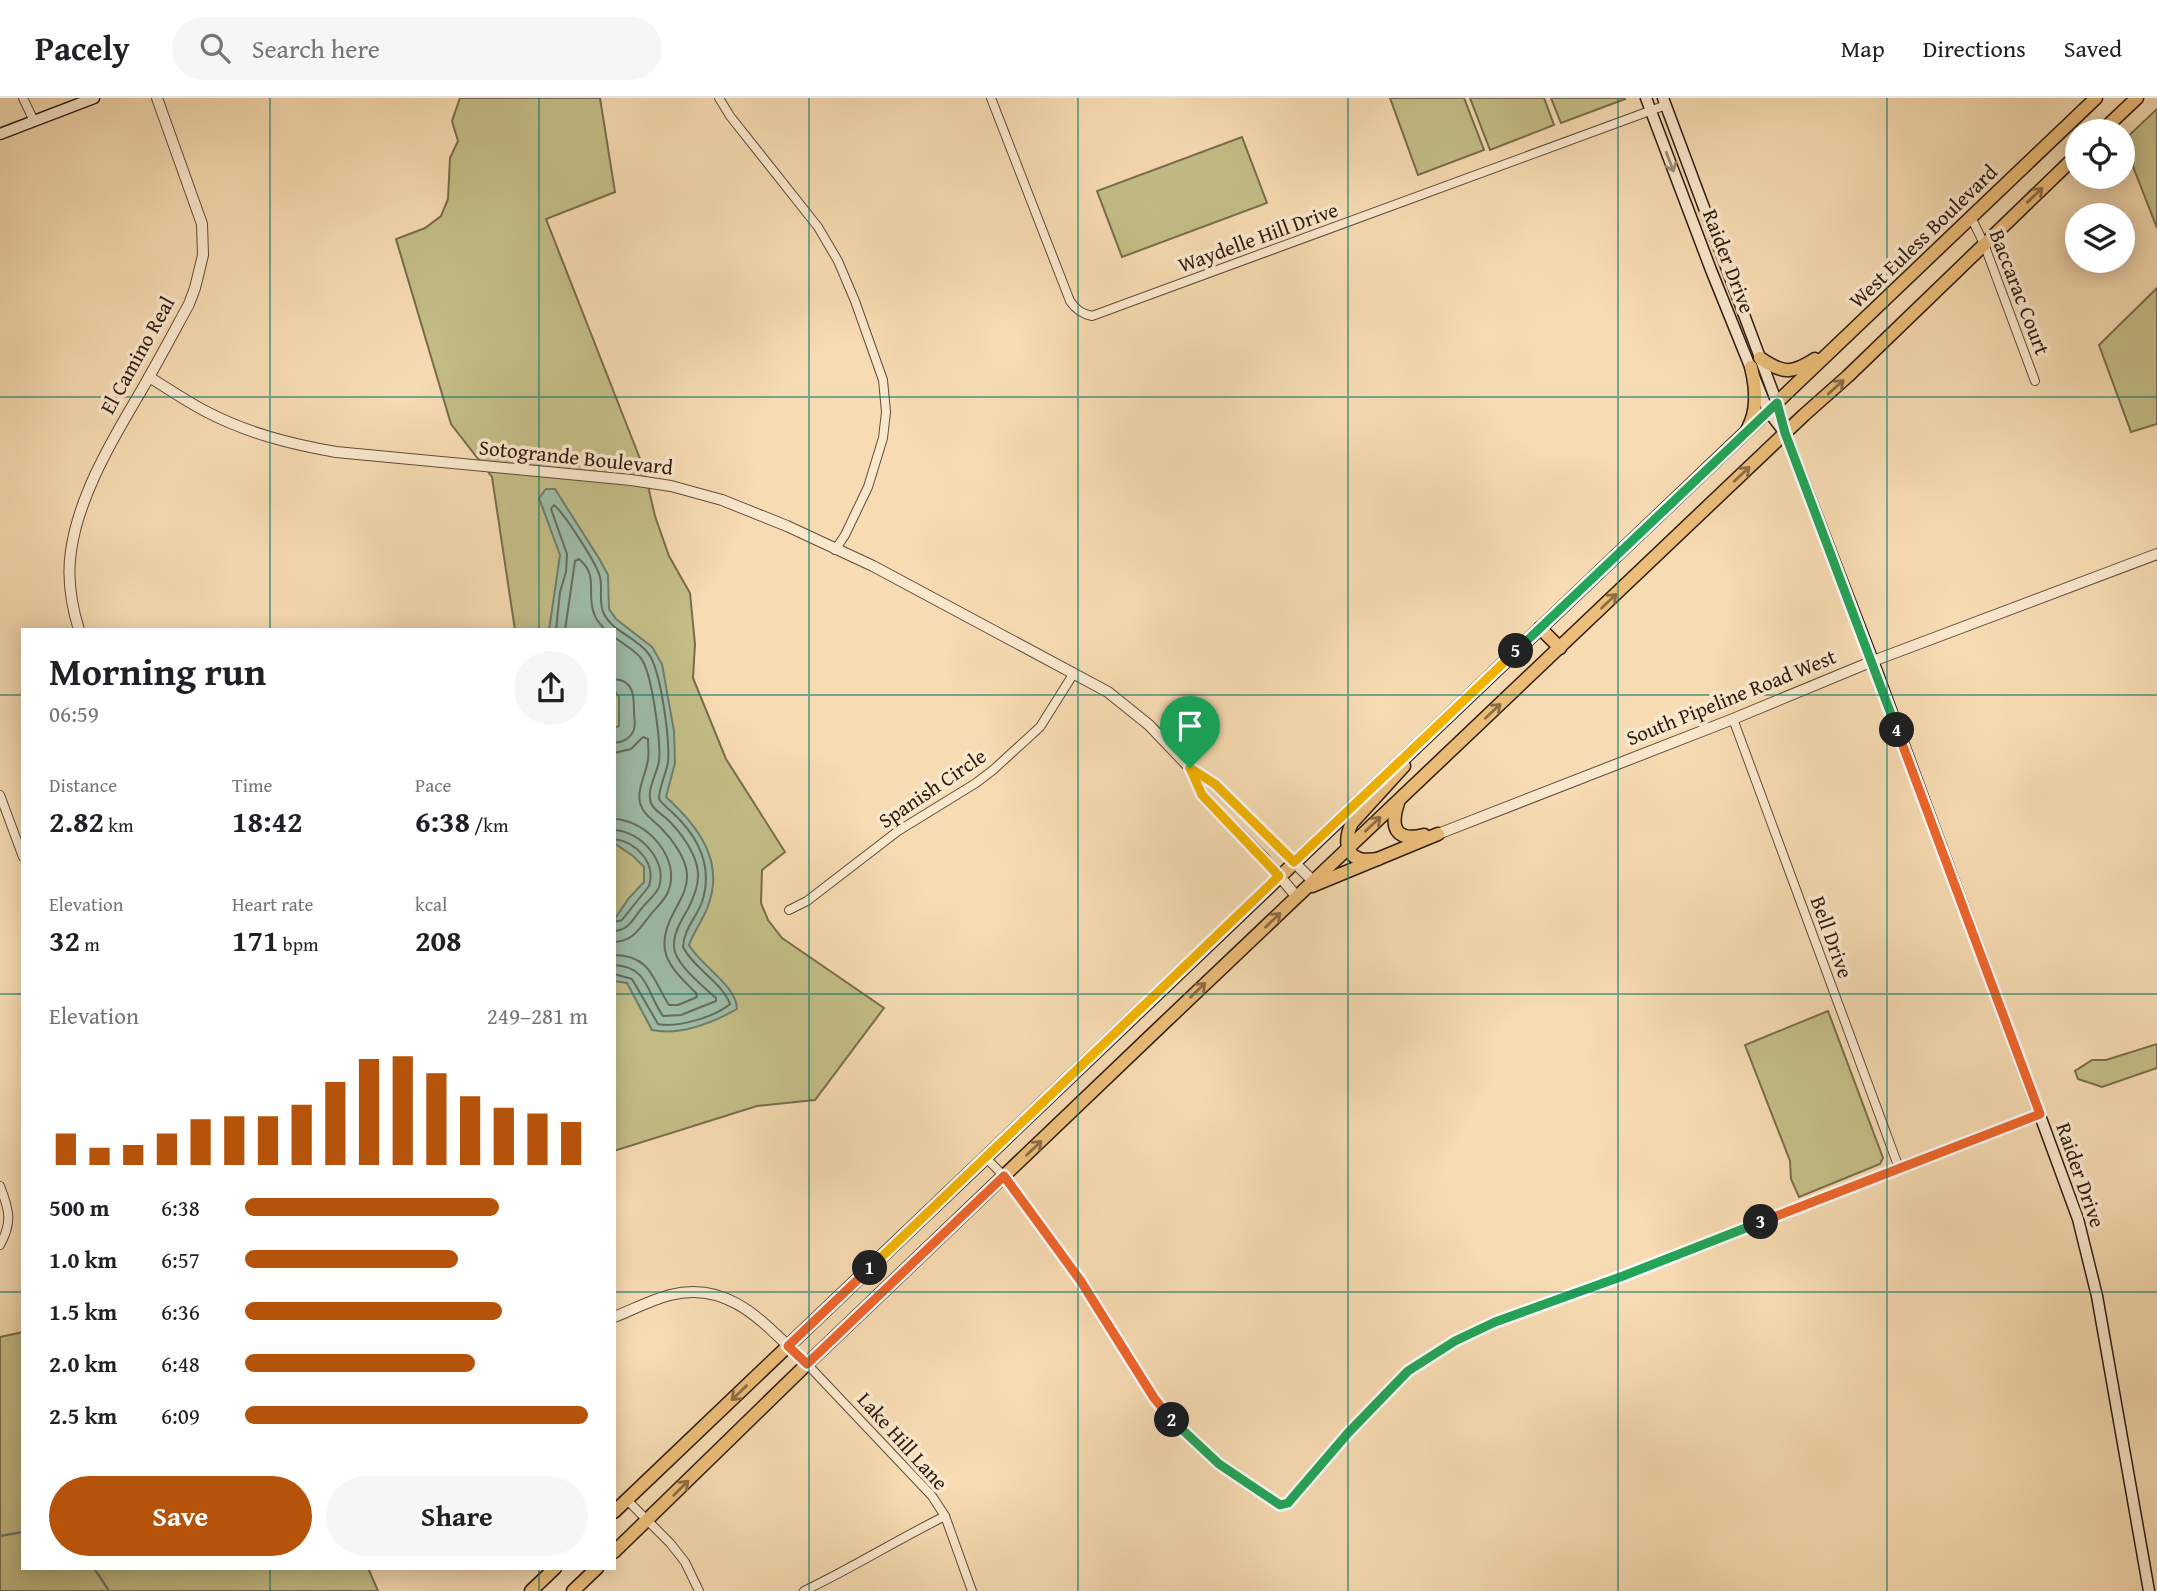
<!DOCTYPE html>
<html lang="en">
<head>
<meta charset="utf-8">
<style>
	:root { --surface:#fff; --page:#f6f6f6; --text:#202124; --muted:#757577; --line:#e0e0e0; --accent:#b45309 }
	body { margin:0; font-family:"Gentium Book Plus",serif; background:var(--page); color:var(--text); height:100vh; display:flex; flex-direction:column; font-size:26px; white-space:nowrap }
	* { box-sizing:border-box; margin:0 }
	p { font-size:23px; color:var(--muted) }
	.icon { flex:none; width:38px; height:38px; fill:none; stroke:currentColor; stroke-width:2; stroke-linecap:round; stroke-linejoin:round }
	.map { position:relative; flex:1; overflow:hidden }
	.panel { position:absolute; left:21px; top:530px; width:595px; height:942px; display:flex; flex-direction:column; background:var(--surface); border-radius:0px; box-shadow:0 4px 18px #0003 }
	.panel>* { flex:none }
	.buttons { position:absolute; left:2065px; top:21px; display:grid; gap:14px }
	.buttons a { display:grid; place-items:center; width:70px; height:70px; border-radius:50%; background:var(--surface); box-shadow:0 4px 18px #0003; font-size:35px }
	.pin { position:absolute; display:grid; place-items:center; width:60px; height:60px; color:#fff; margin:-72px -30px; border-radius:50% 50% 50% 0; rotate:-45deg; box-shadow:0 0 7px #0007 }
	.pin .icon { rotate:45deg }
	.km { position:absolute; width:35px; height:35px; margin:-18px; border-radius:50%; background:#222; color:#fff; font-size:19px; line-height:35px; text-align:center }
	.round { display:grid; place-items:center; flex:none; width:74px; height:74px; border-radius:37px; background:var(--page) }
	.headline { display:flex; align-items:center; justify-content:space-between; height:119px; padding:0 28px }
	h1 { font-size:38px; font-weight:800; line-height:52px }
	.metrics { display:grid; grid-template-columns:repeat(3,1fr); gap:10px; height:119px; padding:7px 28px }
	.metrics div { display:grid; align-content:center }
	.metrics b { font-size:30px; font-weight:800 }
	.metrics small { font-size:19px; font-weight:400 }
	.metrics p { font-size:19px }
	.chart { height:196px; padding:14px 28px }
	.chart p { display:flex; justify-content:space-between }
	.chart svg { width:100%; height:126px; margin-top:7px; stroke:var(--accent); stroke-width:6 }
	.primary-button { display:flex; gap:14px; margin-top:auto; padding:14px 28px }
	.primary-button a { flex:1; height:80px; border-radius:42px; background:var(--accent); color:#fff; font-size:28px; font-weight:800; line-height:80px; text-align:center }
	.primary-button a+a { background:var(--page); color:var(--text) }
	ul { padding:0 28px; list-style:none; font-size:23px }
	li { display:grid; grid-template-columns:112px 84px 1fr; align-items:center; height:52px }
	li i { height:18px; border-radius:9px; background:var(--accent) }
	header { display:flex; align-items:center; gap:42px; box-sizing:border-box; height:98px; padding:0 35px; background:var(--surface); border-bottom:2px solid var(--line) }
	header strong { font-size:33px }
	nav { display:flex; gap:38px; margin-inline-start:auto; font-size:24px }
	.search { width:490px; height:63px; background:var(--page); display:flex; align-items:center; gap:18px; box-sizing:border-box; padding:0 24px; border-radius:38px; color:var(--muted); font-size:26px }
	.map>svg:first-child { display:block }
	.green { fill:#c4be87; stroke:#796d4c; stroke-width:2 }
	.water { fill:#9ebca7; stroke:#717c6b; stroke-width:2 }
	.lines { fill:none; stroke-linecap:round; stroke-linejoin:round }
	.shore { stroke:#666c5c; stroke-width:2 }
	.stream { stroke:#717c6b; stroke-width:2.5 }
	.minor-casing { stroke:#604c38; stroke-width:10 }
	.tertiary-casing { stroke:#604c38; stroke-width:12 }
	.secondary-casing { stroke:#2e1c10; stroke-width:13 }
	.primary-casing { stroke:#2e1c10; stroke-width:15 }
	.minor { stroke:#fae8cd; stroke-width:8 }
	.tertiary { stroke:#fae8cd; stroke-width:10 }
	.secondary { stroke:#fae8cd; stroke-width:10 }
	.primary { stroke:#ecbe79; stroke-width:12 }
	.oneway { stroke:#9e8c78 }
	.oneway2 { stroke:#8d6d44 }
	.split-1-casing { stroke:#fff; stroke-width:14 }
	.split-2-casing { stroke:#fff; stroke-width:14 }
	.split-3-casing { stroke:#fff; stroke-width:14 }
	.split-4-casing { stroke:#fff; stroke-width:14 }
	.split-5-casing { stroke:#fff; stroke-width:14 }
	.split-6-casing { stroke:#fff; stroke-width:14 }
	.split-1 { stroke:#f5b400; stroke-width:9 }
	.split-2 { stroke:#f0652b; stroke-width:9 }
	.split-3 { stroke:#22a559; stroke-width:9 }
	.split-4 { stroke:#f0652b; stroke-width:9 }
	.split-5 { stroke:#22a559; stroke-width:9 }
	.split-6 { stroke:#f5b400; stroke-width:9 }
	.grid { fill:none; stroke:#0f766e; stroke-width:2; stroke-opacity:0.55 }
	.labels { text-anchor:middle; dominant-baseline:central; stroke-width:7; stroke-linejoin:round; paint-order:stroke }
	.street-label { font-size:21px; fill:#2e1c10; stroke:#fae8cd }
</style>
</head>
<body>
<header>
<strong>Pacely</strong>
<div class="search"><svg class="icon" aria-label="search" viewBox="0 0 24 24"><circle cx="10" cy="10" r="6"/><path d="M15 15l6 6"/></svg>Search here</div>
<nav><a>Map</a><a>Directions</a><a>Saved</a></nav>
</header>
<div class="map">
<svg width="2157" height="1493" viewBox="0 0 2157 1493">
	<rect width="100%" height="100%" fill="#f7dbb2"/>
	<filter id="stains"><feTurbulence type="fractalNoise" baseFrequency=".00286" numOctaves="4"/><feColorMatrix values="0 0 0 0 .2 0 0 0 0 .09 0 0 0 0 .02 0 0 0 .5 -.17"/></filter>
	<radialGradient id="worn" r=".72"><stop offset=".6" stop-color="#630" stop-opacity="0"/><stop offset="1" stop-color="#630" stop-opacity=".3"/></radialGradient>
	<g class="green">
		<polygon points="460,0 600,0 615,94 546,121 644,371 655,418 669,458 690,495 695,546 693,580 726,661 785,754 762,772 761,805 768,822 782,840 884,910 815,1002 757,1008 614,1053 614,532 515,532 492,379 451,326 396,141 425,130 441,118 448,101 450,60 458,43 452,23"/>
		<polygon points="1390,0 1464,0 1484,52 1418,77"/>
		<polygon points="1470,0 1544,0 1554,27 1490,52"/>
		<polygon points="1551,0 1624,0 1625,1 1561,25"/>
		<polygon points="2157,11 2157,130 2123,43"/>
		<polygon points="1242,39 1267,105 1122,159 1097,93"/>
		<polygon points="2157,190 2157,326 2131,334 2099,247"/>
		<polygon points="1828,913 1883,1060 1880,1066 1799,1099 1791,1081 1790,1063 1745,947"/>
		<polygon points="2157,946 2157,970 2102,989 2078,981 2075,973 2092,962 2106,962"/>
		<polygon points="23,1234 23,1470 368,1470 378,1493 0,1493 0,1239"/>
	</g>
	<path class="water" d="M546,391H555L600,462L608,477L609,511L616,521L652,549L662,566L674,633L675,665L666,699C698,728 725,763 708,808C703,822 694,833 689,847C701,868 737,888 737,911C712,925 681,938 652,932L627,885L614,883V822L629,800L644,784V769L633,758L614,745V630L619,628V599L614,592V532H549L560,457L539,400Z"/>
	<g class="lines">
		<g class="shore">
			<path d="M556,532L560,494L566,474L567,456L551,411L554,407C564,415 597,466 600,479C603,491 598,504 604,516C613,534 636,539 648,555C661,571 670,643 668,664C666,677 659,688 659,701C663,707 669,711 674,716C699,740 713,770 702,804C696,820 684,831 683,849C694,871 721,883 730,906C715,919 677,930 658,926L632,881L614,876"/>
			<path d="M565,532L575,463L579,461C600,478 585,498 595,518C597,523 602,528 605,532"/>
			<path d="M614,539C622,545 633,551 640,559C652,572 661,645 659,663C657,676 646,692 651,705C654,712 661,716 666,720C680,733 697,756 698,775C699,787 693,801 688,811C682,821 674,834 674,846C672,864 703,888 716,900V903L681,917L663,918C646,894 649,869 614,867"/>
			<path d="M614,581C635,582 634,600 634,616C635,624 636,632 630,638C626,643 620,644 614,645"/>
			<path d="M614,655L631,651L643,639L648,641C648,648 649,656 648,662C646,676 637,690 640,705C643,716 653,722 661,730C672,741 686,760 687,776C688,789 681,801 675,812C653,851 667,867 696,895L697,899L678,907H669C652,881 652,858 614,857"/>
			<path d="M614,721C647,722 682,761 668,794C664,804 654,811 648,820C638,833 632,843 614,844"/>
			<path d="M614,732C640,733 668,763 659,789C656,797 647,803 642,810C633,820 630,832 614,833"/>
			<path d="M614,741C637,744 656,765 649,788L622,822L614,824"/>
		</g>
		<g class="stream">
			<polyline points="0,1438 23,1434"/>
			<polyline points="94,1470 109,1493"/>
		</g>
		<defs>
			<g id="minor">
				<polyline points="23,0 34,23"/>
				<polyline points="719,0 730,18 818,129 838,163 855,203 883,282 886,314 883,340 868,389 845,437 835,452"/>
				<path d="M991,0L1070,203C1076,212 1082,216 1092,218L1666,7"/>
				<polyline points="1971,119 1984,146 2035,283"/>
				<polyline points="1733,621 1899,1070"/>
				<polyline points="0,697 23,759"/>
				<polyline points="789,812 807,803 898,733 976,685 993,672 1040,629 1074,575"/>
				<polyline points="985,1059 1004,1078 1048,1136 1084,1186 1154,1300 1172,1321 1219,1366 1280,1407 1288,1405 1348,1335 1408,1273 1455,1243 1495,1224 1624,1179 2040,1015"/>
				<path d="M0,1088C9,1111 13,1124 0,1147"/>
				<polyline points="807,1266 932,1398 945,1418 972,1493"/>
				<polyline points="627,1402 670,1445 685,1464 699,1493"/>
				<path d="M804,1493C852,1470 897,1442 945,1418"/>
			</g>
			<g id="tertiary">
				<path d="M149,279C167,290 186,303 205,313C247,335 290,346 336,354L631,382L671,388L722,402L787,428L873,468L1108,594L1149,627L1190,670L1215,686L1313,783"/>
				<path d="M79,532C71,506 67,479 71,453C78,402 108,349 134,305C153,273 171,239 189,206L195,190L203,157L202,126L157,0"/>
				<polyline points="1190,671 1202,697 1264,760 1297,799"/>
				<polyline points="1438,736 1733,621 1873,563 2157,456"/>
				<path d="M614,1219C632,1212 651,1202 670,1197C731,1181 767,1229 807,1266"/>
			</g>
			<g id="secondary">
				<polyline points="1646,0 1711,172 1768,313 1781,330"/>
				<polyline points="1663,0 1777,305 1785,335 1873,563 2078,1121 2097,1198 2149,1493"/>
				<polyline points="0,36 94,0"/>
			</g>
			<g id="primary">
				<polyline points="2102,33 2137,0"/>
				<path d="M1760,260C1783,276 1792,276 1815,261"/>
				<path d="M1748,330C1758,312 1756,289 1751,269"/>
				<polyline points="1540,530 1560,550"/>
				<path d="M1398,705C1390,729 1395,744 1424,737"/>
				<path d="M1378,761C1373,761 1365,763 1360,761C1343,756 1346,737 1352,725L1404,668"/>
				<polyline points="1312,788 1438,736"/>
				<polyline points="614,1414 2096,0"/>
				<polyline points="614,1454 807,1266 1163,926 1804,317 1848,278 2077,57"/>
				<polyline points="531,1493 555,1470"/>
				<polyline points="573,1493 597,1470"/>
			</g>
		</defs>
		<use href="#minor" class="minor-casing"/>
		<use href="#tertiary" class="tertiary-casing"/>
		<use href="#secondary" class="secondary-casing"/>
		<use href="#primary" class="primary-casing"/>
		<use href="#minor" class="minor"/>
		<use href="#tertiary" class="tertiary"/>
		<use href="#secondary" class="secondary"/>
		<use href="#primary" class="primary"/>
	</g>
	<defs><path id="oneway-shaft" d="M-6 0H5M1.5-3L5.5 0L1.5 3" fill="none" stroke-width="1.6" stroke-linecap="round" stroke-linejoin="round" transform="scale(1.75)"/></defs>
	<use class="oneway" href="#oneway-shaft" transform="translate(1670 64) rotate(69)"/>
	<g class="oneway2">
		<use href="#oneway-shaft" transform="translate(2035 97) rotate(-44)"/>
		<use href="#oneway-shaft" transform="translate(1836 289) rotate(-42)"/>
		<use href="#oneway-shaft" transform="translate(1742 376) rotate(-43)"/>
		<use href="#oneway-shaft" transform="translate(1609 503) rotate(-44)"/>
		<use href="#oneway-shaft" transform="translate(1493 613) rotate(-43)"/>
		<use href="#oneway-shaft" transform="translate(1373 726) rotate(-43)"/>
		<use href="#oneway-shaft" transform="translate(1273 822) rotate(-44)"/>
		<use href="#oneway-shaft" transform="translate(1198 892) rotate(-44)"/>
		<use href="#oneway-shaft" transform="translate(1034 1050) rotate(-44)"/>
		<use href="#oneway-shaft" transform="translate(739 1295) rotate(136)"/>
		<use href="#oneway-shaft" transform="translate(681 1390) rotate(-45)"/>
	</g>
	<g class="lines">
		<defs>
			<polyline id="split-1" points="870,1170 1279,778 1202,697 1190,670"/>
			<polyline id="split-2" points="870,1170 788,1248 807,1266 1004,1078 1080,1182 1154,1300 1172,1322"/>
			<polyline id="split-3" points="1172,1322 1219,1366 1280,1407 1288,1405 1348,1335 1408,1273 1455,1243 1495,1224 1623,1178 1761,1124"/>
			<polyline id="split-4" points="1761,1124 2040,1016 1897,632"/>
			<polyline id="split-5" points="1516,553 1777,305 1785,335 1897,632"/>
			<polyline id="split-6" points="1190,670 1215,686 1294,764 1516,553"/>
		</defs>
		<use href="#split-1" class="split-1-casing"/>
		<use href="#split-2" class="split-2-casing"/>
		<use href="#split-3" class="split-3-casing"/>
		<use href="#split-4" class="split-4-casing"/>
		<use href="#split-5" class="split-5-casing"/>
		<use href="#split-6" class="split-6-casing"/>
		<use href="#split-1" class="split-1"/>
		<use href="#split-2" class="split-2"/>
		<use href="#split-3" class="split-3"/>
		<use href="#split-4" class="split-4"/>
		<use href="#split-5" class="split-5"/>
		<use href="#split-6" class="split-6"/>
	</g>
	<path class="grid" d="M270,0V532M539,0V532M809,0V1493M1078,0V1493M1348,0V1493M1618,0V1493M1887,0V1493M0,299H2157M0,597H23M614,597H2157M0,896H23M614,896H2157M0,1194H23M614,1194H2157M270,1470V1493M539,1470V1493"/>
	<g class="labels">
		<g class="street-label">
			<text transform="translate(1923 138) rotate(-44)">West Euless Boulevard</text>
			<text transform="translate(1258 139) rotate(-20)">Waydelle Hill Drive</text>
			<text transform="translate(1729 163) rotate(69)">Raider Drive</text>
			<text transform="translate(2020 194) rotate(69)">Baccarac Court</text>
			<text transform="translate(137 257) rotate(-61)">El Camino Real</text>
			<text transform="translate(576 359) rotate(6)">Sotogrande Boulevard</text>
			<text transform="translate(1731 599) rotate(-22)">South Pipeline Road West</text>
			<text transform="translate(932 690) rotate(-34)">Spanish Circle</text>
			<text transform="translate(1832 839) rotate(70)">Bell Drive</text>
			<text transform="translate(2081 1077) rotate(71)">Raider Drive</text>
			<text transform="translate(903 1343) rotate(48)">Lake Hill Lane</text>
		</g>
	</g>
	<rect width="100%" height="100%" filter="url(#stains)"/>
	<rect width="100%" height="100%" fill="url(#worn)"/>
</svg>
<div class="buttons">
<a><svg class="icon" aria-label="locate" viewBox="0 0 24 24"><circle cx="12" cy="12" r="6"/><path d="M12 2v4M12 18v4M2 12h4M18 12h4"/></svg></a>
<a><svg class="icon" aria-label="layers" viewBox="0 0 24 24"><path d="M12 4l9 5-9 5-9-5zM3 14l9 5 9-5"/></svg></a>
</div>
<div class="pin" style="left:1190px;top:670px;background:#1e9e55"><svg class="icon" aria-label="arrive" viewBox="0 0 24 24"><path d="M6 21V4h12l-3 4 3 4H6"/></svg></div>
<b class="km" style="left:870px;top:1170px">1</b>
<b class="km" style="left:1172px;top:1322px">2</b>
<b class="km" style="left:1761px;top:1124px">3</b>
<b class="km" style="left:1897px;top:632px">4</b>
<b class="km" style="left:1516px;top:553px">5</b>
<section class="panel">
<div class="headline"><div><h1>Morning run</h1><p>06:59</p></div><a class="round"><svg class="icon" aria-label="share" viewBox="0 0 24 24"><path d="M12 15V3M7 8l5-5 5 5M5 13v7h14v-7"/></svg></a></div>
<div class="metrics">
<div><p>Distance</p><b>2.82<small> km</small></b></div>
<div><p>Time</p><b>18:42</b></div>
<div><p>Pace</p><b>6:38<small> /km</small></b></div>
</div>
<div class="metrics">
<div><p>Elevation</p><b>32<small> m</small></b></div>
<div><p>Heart rate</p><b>171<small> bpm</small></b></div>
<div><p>kcal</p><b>208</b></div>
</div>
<div class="chart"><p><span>Elevation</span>249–281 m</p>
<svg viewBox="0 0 160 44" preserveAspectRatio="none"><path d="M5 44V33M15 44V38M25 44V37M35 44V33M45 44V28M55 44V27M65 44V27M75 44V23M85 44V15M95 44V7M105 44V6M115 44V12M125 44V20M135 44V24M145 44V26M155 44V29"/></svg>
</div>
<ul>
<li><b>500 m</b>6:38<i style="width:74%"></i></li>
<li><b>1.0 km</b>6:57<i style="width:62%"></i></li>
<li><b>1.5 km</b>6:36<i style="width:75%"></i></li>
<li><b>2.0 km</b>6:48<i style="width:67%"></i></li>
<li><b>2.5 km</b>6:09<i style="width:100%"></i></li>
</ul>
<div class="primary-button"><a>Save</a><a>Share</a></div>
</section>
</div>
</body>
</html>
